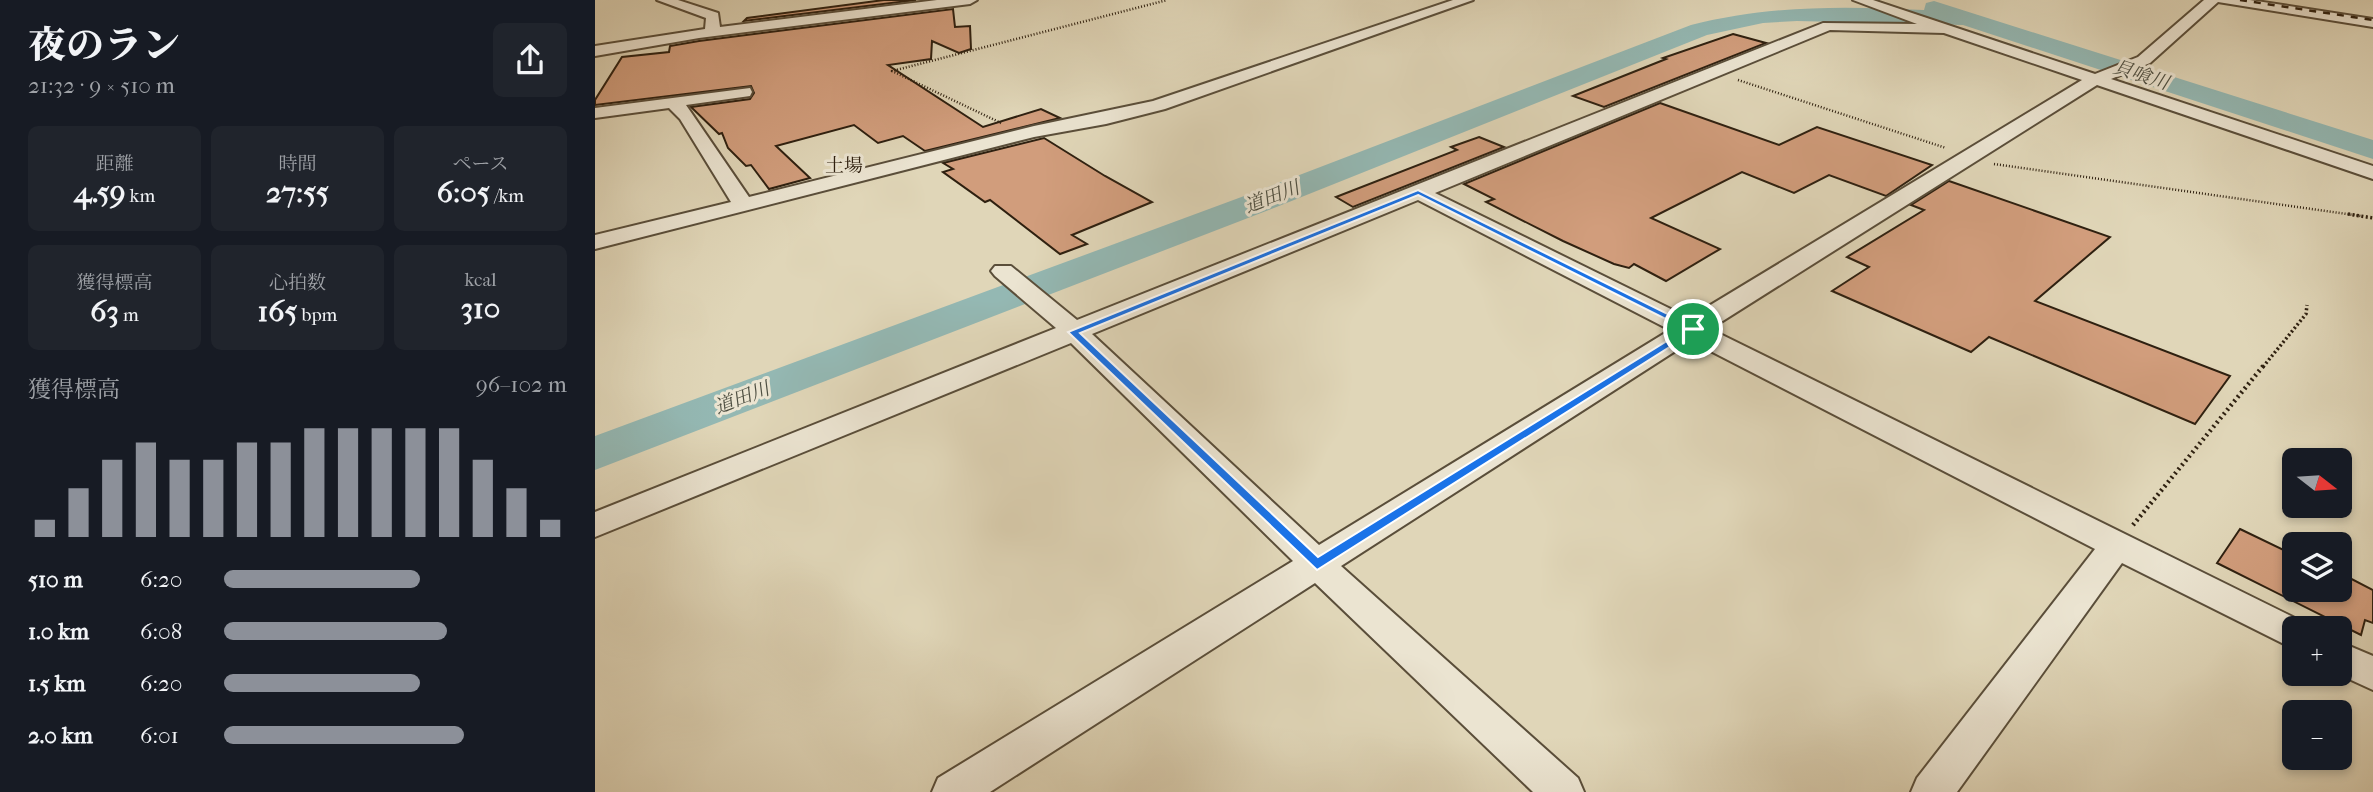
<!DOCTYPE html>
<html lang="ja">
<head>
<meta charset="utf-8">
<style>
	:root { --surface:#171b24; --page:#20242c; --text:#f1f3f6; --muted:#9ea1a6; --accent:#8c9099 }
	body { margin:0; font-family:"IM FELL French Canon","Noto Serif JP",serif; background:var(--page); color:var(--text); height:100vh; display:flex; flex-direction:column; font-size:26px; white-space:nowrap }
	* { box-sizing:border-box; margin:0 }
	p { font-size:23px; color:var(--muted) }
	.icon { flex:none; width:38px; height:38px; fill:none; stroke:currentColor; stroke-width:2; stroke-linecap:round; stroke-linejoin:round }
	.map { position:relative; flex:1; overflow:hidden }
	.side { display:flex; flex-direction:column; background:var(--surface); width:595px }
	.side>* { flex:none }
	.needle { width:46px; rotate:107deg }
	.tools { position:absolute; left:1687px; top:448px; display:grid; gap:14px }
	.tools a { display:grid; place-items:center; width:70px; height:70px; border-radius:10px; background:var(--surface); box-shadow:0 4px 10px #0003; font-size:35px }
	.pin { position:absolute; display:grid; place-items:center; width:60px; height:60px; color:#fff; margin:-30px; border:4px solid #fff; border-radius:50%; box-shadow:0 2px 7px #0007 }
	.round { display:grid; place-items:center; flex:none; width:74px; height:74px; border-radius:10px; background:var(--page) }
	.head { display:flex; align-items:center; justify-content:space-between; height:119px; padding:0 28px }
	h1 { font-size:38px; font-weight:800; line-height:52px }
	.stats { display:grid; grid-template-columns:repeat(3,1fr); gap:10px; height:119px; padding:7px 28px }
	.stats div { display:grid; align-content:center; border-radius:10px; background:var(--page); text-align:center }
	.stats b { font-size:30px; font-weight:800 }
	.stats small { font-size:19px; font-weight:400 }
	.stats p { font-size:19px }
	.chart { height:196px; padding:14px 28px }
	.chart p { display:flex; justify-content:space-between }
	.chart svg { width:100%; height:126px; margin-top:7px; stroke:var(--accent); stroke-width:6 }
	ul { padding:0 28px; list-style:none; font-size:23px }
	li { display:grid; grid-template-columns:112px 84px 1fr; align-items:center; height:52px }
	li i { height:18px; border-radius:9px; background:var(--accent) }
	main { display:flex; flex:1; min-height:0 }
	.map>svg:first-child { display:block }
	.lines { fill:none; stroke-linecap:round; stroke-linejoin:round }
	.river { fill:#94b8b3; fill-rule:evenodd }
	.building { fill:#d19d7c; stroke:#2e2010; stroke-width:2 }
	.minor-casing { stroke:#5a4e3a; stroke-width:4 }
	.path-far2 { stroke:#2e2010; stroke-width:2.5; stroke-dasharray:1 2; stroke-linecap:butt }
	.path-far1 { stroke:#2e2010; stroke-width:3.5; stroke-dasharray:2 2.5; stroke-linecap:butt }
	.path { stroke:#2e2010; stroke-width:4.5; stroke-dasharray:2 3.5; stroke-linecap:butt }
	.minor { fill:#ebe4d1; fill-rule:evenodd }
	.rail { stroke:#2e2010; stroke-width:2.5; stroke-dasharray:7 7; stroke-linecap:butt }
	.route { fill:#1a73e8; stroke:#fff; stroke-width:2; fill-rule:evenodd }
	.labels { text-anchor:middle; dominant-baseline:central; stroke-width:6; stroke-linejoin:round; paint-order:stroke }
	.far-water-label { font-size:19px; font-style:italic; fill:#4d4e41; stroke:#ebe4d1 }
	.far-neighbourhood-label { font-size:19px; fill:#2e2010; stroke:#ebe4d1 }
</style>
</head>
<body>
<main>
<section class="side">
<div class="head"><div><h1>夜のラン</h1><p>21:32 · 9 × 510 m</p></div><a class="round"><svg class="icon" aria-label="share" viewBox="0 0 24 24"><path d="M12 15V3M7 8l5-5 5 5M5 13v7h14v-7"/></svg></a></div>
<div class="stats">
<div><p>距離</p><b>4.59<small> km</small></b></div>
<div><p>時間</p><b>27:55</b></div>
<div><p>ペース</p><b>6:05<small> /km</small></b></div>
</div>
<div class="stats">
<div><p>獲得標高</p><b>63<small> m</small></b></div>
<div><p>心拍数</p><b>165<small> bpm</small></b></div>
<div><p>kcal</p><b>310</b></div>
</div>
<div class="chart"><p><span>獲得標高</span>96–102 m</p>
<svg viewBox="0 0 160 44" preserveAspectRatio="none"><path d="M5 44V38M15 44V27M25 44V17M35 44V11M45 44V17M55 44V17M65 44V11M75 44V11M85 44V6M95 44V6M105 44V6M115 44V6M125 44V6M135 44V17M145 44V27M155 44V38"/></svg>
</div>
<ul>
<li><b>510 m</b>6:20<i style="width:57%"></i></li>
<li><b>1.0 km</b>6:08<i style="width:65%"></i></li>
<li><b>1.5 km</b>6:20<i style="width:57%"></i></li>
<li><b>2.0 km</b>6:01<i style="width:70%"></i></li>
</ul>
</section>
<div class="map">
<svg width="1778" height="792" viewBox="0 0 1778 792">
	<rect width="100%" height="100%" fill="#e0d6b8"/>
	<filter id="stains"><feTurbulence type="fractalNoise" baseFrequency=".00286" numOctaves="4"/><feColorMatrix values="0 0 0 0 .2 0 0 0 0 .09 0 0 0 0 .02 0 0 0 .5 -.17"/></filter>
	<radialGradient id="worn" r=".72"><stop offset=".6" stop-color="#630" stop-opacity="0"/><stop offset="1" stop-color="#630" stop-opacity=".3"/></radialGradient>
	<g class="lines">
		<path class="river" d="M1339,1L1778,140V159L1368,25L1202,21L1168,23L1112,35L684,206L0,470V436L660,192L1096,25C1174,5 1249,6 1329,10L1331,3Z"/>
	</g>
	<g class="building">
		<polygon points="289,0 321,0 149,21 152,18"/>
		<polygon points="358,9 360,27 375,26 376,49 364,53 337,41 336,59 293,65 388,127 446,109 465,118 330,151 308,136 283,143 259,125 181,146 215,178 174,189 156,165 151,166 133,148 127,133 124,134 96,107 155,99 159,93 156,86 0,105 0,100 27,57 74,52 75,46 104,41"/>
		<polygon points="1138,34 1171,43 1009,107 978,96 1071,59 1068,58"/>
		<polygon points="1065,103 1184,145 1222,127 1337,165 1291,196 1234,175 1199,193 1147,172 1056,218 1125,249 1071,281 1039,264 1034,268 1019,264 968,241 891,202 899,199 869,184"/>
		<polygon points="884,137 909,147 758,207 741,197 862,150 856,147"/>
		<polygon points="449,138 510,176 557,202 477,235 492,244 465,254 395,200 390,202 348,172 358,169 348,163"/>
		<polygon points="1354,181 1515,237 1440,301 1635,376 1600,424 1394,337 1376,352 1237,291 1274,267 1252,257 1329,210 1316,205"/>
		<polygon points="1645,529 1699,555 1699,590 1745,590 1745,573 1778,590 1778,623 1770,620 1766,635 1622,563"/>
	</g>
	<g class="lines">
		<defs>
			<g id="minor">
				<polygon points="62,0 83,0 123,13 125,27 342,0 382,0 375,4 104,38 0,56 0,46 110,29 111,18"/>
				<polygon points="858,0 878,0 570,109 511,124 439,137 0,249 0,235 136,202 85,119 74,108 0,118 0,108 155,88 157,92 155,96 91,105 154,197 439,126 558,101"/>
				<path d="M1258,0H1278L1500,74L1543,57L1609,0H1655L1778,19V27L1623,2L1555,63L1516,79L1778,166V179L1502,85L1115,329L1712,624L1714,628H1699V649L1527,563L1362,792H1316L1322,778L1500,549L1096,341L746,566L983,778L989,792H938L720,583L395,792H337L343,778L698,561L476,343L0,537V512L461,328L400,276L396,271L400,266H416L482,320L1228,23L1322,24ZM1235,30L1349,33L1487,80L1094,318L840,193ZM823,200L1075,330L724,545L497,334Z"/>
				<polygon points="1745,642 1778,656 1778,690 1743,674"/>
			</g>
		</defs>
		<use href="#minor" class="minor-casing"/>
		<g class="path-far2">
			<polyline points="1143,80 1351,148"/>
			<polyline points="406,123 297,71 572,0"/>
			<polyline points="1399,164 1766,216"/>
		</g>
		<g class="path-far1">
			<polyline points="1753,214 1778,218"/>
			<polyline points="1668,367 1711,314 1712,305"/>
		</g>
		<polyline class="path" points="1538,525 1669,365"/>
		<use href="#minor" class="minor"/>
		<polyline class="rail" points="1645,0 1778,20"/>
	</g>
	<path class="route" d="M823,190L1103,329L722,570L473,332ZM823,195L1091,329L723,557L485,333Z"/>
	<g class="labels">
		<g class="far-water-label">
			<text transform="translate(1546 75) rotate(18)">貝喰川</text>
			<text transform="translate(677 197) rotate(-21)">道田川</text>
			<text transform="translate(147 398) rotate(-21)">道田川</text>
		</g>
		<g class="far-neighbourhood-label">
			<text x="249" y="166">土場</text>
		</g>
	</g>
	<rect width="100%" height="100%" filter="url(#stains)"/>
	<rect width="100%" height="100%" fill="url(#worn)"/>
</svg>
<div class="tools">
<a><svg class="needle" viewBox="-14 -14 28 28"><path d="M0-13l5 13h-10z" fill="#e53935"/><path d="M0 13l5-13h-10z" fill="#9ea1a6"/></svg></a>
<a><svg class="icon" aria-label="layers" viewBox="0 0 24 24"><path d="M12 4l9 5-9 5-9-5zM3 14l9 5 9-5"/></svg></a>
<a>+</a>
<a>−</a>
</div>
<div class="pin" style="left:1098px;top:329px;background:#1e9e55"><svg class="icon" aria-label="arrive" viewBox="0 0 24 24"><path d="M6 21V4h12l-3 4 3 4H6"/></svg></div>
</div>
</main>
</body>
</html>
